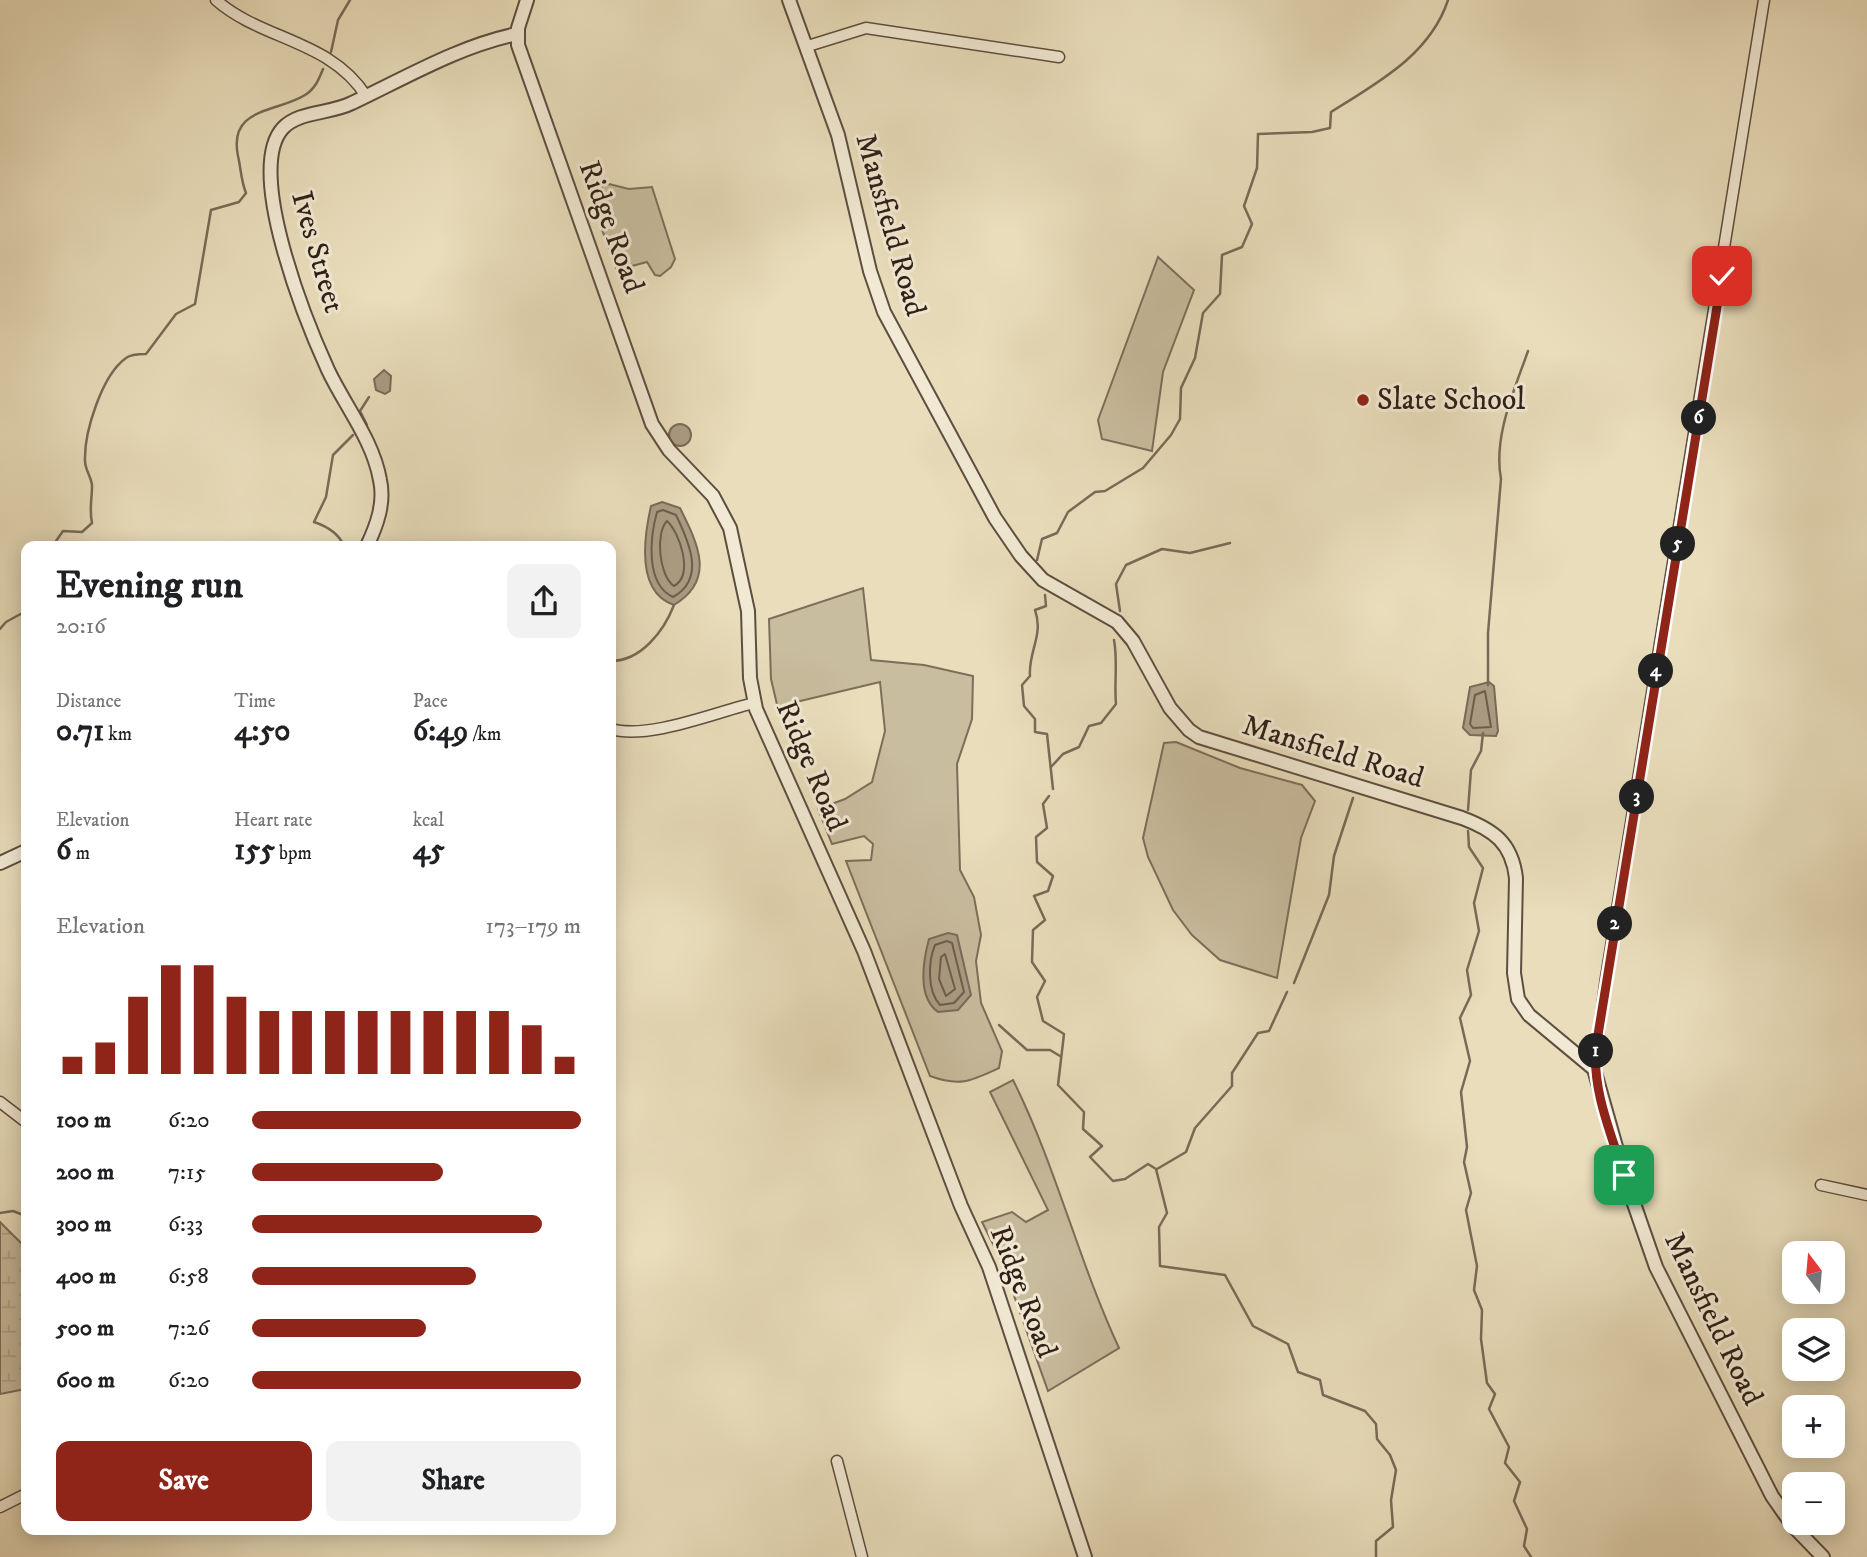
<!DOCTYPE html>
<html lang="en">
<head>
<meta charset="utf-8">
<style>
	:root { --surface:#fff; --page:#f2f2f2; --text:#202124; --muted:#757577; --accent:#8f2418 }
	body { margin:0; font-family:"IM FELL DW Pica",serif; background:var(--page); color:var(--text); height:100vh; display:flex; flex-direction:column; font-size:26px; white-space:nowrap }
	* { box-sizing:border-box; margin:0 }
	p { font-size:23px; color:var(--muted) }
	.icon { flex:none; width:38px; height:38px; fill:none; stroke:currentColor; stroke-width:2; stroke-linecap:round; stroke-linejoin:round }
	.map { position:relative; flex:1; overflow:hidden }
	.drawer { position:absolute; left:21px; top:541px; width:595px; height:994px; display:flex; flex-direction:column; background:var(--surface); border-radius:14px; box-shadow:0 4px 18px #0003 }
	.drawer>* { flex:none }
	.needle { width:46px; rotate:344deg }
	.tools { position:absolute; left:1782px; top:1241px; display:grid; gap:14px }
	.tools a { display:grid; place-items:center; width:63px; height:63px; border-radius:14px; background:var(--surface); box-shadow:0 4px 18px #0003; font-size:35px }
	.pin { position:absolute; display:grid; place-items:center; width:60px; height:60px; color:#fff; margin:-30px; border-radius:14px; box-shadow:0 4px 10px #0006 }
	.km { position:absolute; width:35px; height:35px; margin:-18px; border-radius:50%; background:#222; color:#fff; font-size:19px; line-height:35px; text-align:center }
	.round { display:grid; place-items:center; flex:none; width:74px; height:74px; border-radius:14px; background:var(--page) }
	.overview { display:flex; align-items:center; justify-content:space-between; height:119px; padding:0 35px }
	h1 { font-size:38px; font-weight:700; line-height:52px }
	.metrics { display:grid; grid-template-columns:repeat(3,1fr); gap:10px; height:119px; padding:7px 35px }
	.metrics div { display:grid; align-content:center }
	.metrics b { font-size:30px; font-weight:700 }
	.metrics small { font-size:19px; font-weight:400 }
	.metrics p { font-size:19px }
	.chart { height:196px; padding:14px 35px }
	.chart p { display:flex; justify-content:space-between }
	.chart svg { width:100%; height:126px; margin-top:7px; stroke:var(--accent); stroke-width:6 }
	.primary-button { display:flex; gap:14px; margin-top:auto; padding:14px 35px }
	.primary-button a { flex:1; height:80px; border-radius:14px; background:var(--accent); color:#fff; font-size:28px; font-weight:700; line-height:80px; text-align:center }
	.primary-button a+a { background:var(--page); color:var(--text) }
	ul { padding:0 35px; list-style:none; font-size:23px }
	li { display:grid; grid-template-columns:112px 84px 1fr; align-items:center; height:52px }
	li i { height:18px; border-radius:9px; background:var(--accent) }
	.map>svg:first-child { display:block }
	.grass { fill:#c9bd9f; stroke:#7c6e5b; stroke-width:2 }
	.wetland { fill:url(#wetland-marsh); stroke:#7c6e5b; stroke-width:2 }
	.water { fill:#aa9c83; stroke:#796a58; stroke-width:2 }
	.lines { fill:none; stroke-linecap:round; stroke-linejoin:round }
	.shore { stroke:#6c5e4d; stroke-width:2 }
	.stream { stroke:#796a58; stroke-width:2.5 }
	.minor-casing { stroke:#5e4e40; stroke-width:13 }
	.tertiary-casing { stroke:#5e4e40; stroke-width:16 }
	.minor { stroke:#f1e9d3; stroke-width:10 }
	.tertiary { stroke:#f1e9d3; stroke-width:12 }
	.route-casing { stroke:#fff; stroke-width:14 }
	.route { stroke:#8f2418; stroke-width:9 }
	.poi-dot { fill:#8f2418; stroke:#f1e9d3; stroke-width:2.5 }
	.labels { text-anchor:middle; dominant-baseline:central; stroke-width:6; stroke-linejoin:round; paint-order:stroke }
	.street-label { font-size:30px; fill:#2f1f17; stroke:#f1e9d3 }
	.poi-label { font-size:30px; fill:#2f1f17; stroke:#f1e9d3; text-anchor:start }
</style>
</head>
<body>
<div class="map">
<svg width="1867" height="1557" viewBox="0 0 1867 1557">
	<defs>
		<pattern id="wetland-marsh" width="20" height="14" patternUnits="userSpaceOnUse" patternTransform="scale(1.75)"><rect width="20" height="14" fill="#c9bd9f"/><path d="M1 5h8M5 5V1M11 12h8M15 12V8" fill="none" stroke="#ada288"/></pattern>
	</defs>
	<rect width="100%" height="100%" fill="#e9ddbb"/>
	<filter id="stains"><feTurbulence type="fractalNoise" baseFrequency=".00286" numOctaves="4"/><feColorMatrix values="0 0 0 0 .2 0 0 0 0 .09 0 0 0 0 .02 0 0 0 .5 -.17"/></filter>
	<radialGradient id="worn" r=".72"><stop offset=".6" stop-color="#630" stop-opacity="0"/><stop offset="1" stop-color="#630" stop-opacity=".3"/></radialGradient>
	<g class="grass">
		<polygon points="609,184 629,189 652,187 675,259 671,267 660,276 655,275 647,262 617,270 591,200 597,188"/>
		<polygon points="1158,257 1194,290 1163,372 1152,451 1102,439 1098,420"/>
		<path d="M863,588L871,660L924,665L973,676L972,719L957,764L960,870L974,897L981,935L976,961L981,1003L1002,1051L999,1068C971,1081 960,1087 930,1076L846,861L871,860L873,844L864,836L832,844L818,809L845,799L872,782L885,731L880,682L796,702L797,708L779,713L771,679L769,619Z"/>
		<polygon points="1176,742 1240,768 1302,785 1315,801 1301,838 1277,978 1220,960 1192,935 1173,910 1148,857 1143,838 1164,743"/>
		<path d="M1013,1080C1056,1166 1078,1260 1119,1348L1048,1391L1002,1262L982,1222L1012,1212L1026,1222L1048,1210L990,1092Z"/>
	</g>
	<polygon class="wetland" points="0,1222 26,1248 26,1389 0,1394"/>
	<g class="water">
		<polygon points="384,370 391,376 390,391 385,394 376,390 374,379"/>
		<circle cx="680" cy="435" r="11"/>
		<path d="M662,502L680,508C698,544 716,580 674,605C636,592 644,537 651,506Z"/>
		<polygon points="1489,682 1494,686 1498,731 1496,736 1470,735 1463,728 1470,687"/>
		<path d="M948,933L957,935L971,995L958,1010L938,1012C917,997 923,961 929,939Z"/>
	</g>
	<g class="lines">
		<g class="shore">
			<path d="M663,510L676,515C689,542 706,579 673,597C645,584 650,537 657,512Z"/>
			<path d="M667,521C680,533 694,575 674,586C659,576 655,533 667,521Z"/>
			<polygon points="1485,691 1491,727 1473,728 1470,724 1475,695"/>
			<path d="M947,941L952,943L964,992L954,1003L940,1005C927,991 928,962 935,945Z"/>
			<polygon points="945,954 955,989 946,996 939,979 941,957"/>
		</g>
		<g class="stream">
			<polyline points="331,52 338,20 350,0"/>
			<polyline points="364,426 367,425 360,411 369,397"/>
			<path d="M59,546L56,541L63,531L82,532L92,523C89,509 92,500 92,486C92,478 85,470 85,461C84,432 102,375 126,358C131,354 139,354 146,354L176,314L195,304L211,210L239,202L246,193C241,181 241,169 238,156C228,107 276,113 305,95C315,89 319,79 323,69"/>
			<polyline points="306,546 306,544"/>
			<path d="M344,546C339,534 326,526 314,522L326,497L333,455L353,435"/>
			<path d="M1037,560L1042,539L1057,533L1068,512L1095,492L1105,491L1143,468L1171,435L1180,419L1181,388L1195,358L1203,313L1220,294L1222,255L1242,247L1252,224L1244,206L1257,168L1258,134L1312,132L1330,128L1331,112C1377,83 1430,55 1448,0"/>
			<path d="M1045,595L1046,606L1035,610C1044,635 1028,652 1030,676L1022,685L1024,706L1035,719V732L1047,734L1053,789"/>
			<polyline points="1120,611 1116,584 1126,565 1162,549 1190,553 1230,543"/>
			<polyline points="0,629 6,622 26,611"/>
			<path d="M611,661C641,661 664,631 674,605"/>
			<path d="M1488,685V633L1501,479C1493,437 1514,391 1528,351"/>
			<path d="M1051,767L1063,754L1079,747L1089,726L1101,723L1116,704C1114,682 1118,662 1114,640"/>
			<polyline points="1049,796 1043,804 1047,828 1036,837 1037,862 1053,876 1048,891 1034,896 1045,920 1033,930 1032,962 1045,981 1037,997 1043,1021 1064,1034 1058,1085 1084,1112 1083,1129 1102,1146 1090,1157 1113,1181 1125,1179 1148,1164 1156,1169 1167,1213 1159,1227 1160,1266 1225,1275 1253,1326 1288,1344 1298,1372 1320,1380 1323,1395 1365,1411 1376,1424 1377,1439 1390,1455 1396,1470 1391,1500 1393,1527 1376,1541 1376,1557"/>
			<polyline points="1468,810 1471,770 1481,751 1483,733"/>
			<polyline points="1468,831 1469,847 1483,868 1474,903 1479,931 1467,970 1471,995 1460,1018 1470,1061 1461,1092 1467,1147 1464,1162 1471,1193 1466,1210 1477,1266 1474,1290 1482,1310 1481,1339 1487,1383 1495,1394 1489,1409 1509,1447 1505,1463 1520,1482 1514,1501 1527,1529 1524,1546 1531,1557"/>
			<polyline points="1294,983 1329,895 1334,856 1353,798"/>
			<polyline points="999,1025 1027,1050 1050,1050 1060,1056"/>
			<polyline points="1157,1169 1186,1152 1195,1128 1232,1086 1232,1073 1258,1033 1269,1031 1287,992"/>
			<polyline points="0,1213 13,1211 26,1216"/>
		</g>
		<defs>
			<g id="minor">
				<path d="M216,0C261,40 331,40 366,96"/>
				<polyline points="808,46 866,28 1059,57"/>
				<path d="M611,729C649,740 716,712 754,703"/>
				<polyline points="1594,1069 1606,978 1764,0"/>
				<polyline points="0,1102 26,1122"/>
				<polyline points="1821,1185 1867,1195"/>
				<polyline points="837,1461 862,1557"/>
				<polyline points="0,1507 26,1494"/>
			</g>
			<g id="tertiary">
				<polyline points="527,0 518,28 518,45 652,424 669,450 713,496 730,528 748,611 750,678 756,709 864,951 961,1206 989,1267 1085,1557"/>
				<path d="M789,0L838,135L870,271L884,312L995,518L1021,556L1043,580L1117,622L1133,641L1170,708L1189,730L1199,737L1462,818C1494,830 1512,843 1516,878L1514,973L1518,999L1529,1015L1594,1069L1624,1175L1656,1267L1772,1496L1793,1526L1823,1557"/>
				<path d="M367,546C377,525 385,503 380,480C373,440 345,406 328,370C307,324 244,170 283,128C299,111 330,114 352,103C405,78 459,46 517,34"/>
				<polyline points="0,863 26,851"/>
			</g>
		</defs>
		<use href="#minor" class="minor-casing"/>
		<use href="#tertiary" class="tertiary-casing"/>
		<use href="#minor" class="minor"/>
		<use href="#tertiary" class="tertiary"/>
	</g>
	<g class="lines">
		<defs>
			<path id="route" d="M1624,1175C1611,1133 1592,1090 1596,1047L1722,276"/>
		</defs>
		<use href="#route" class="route-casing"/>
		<use href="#route" class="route"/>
	</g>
	<circle class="poi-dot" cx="1363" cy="400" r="7"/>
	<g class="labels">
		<g class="street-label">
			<text transform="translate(890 225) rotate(74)">Mansfield Road</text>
			<text transform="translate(611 227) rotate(70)">Ridge Road</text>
			<text transform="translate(317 252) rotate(74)">Ives Street</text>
			<text transform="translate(1333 752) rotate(17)">Mansfield Road</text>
			<text transform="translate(811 766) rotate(67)">Ridge Road</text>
			<text transform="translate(1023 1292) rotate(69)">Ridge Road</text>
			<text transform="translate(1713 1319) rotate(64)">Mansfield Road</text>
		</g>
		<g class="poi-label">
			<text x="1377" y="400">Slate School</text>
		</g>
	</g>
	<rect width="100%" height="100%" filter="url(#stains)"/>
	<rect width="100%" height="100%" fill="url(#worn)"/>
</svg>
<div class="tools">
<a><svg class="needle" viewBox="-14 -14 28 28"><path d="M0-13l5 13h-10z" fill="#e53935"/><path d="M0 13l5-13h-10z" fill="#757577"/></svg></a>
<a><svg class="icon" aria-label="layers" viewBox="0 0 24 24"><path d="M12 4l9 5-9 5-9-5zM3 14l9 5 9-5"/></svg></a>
<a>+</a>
<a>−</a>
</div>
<div class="pin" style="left:1624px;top:1175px;background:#1e9e55"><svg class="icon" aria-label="arrive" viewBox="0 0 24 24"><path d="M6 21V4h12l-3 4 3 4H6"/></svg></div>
<div class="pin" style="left:1722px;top:276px;background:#d93025"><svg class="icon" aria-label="check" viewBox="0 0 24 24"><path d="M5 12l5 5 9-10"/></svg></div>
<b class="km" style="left:1596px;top:1051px">1</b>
<b class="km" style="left:1615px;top:924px">2</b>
<b class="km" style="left:1637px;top:797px">3</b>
<b class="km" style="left:1656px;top:671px">4</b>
<b class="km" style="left:1678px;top:544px">5</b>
<b class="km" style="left:1699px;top:418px">6</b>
<section class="drawer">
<div class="overview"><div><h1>Evening run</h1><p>20:16</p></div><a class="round"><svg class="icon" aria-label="share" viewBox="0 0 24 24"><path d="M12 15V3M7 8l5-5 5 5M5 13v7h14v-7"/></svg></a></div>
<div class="metrics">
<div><p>Distance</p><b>0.71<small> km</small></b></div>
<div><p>Time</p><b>4:50</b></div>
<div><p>Pace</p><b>6:49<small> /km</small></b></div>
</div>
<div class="metrics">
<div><p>Elevation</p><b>6<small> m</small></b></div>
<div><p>Heart rate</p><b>155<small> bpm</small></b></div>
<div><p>kcal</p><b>45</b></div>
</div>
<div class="chart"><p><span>Elevation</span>173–179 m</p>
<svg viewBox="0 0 160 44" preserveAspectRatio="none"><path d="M5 44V38M15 44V33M25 44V17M35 44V6M45 44V6M55 44V17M65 44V22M75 44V22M85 44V22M95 44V22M105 44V22M115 44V22M125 44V22M135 44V22M145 44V27M155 44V38"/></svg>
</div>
<ul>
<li><b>100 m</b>6:20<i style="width:100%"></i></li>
<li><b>200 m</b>7:15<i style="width:58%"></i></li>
<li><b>300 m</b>6:33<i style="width:88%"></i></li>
<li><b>400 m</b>6:58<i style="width:68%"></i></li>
<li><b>500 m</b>7:26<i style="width:53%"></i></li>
<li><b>600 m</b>6:20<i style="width:100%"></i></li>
</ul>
<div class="primary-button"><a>Save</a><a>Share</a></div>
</section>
</div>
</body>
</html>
